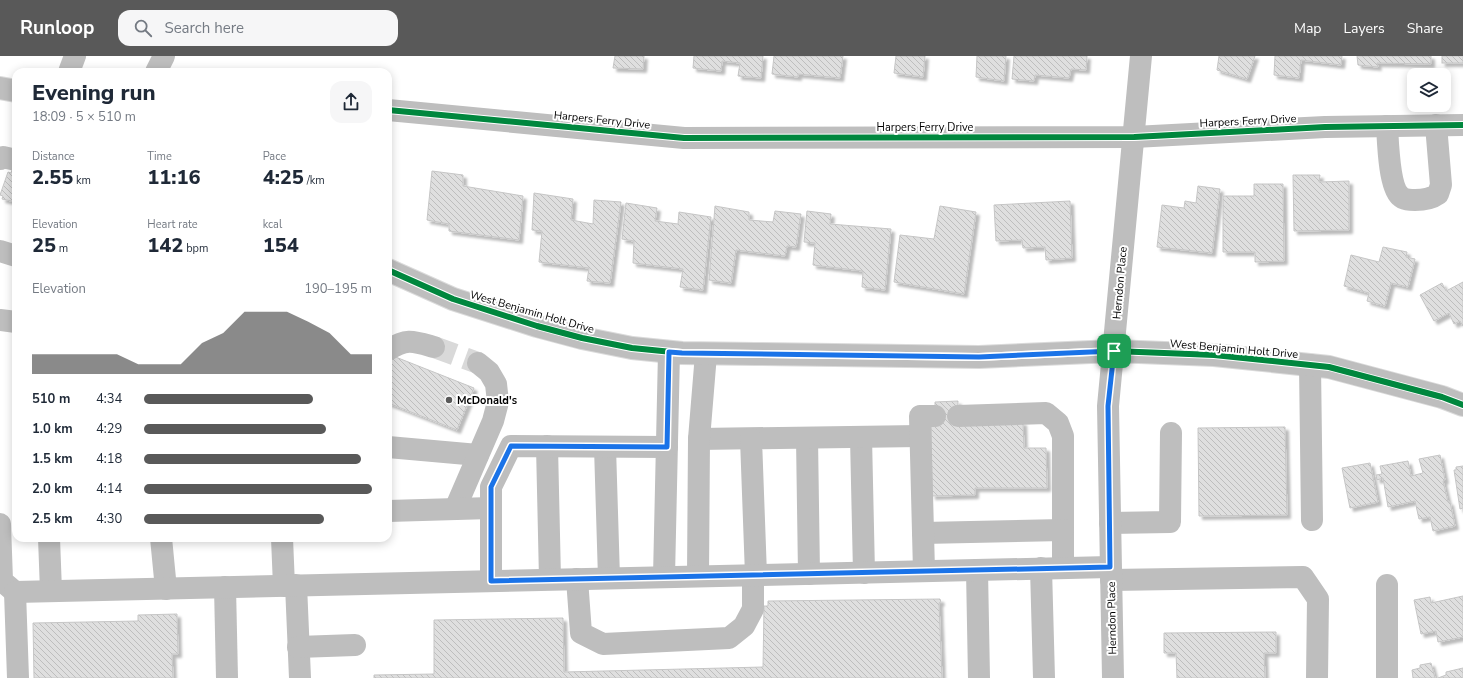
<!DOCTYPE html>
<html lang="en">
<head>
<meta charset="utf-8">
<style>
	:root { --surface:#fff; --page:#f6f6f7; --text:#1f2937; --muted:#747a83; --accent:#595959 }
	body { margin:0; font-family:"Nunito Sans",sans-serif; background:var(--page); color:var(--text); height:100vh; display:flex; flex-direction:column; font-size:15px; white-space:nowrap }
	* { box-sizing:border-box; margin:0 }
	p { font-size:13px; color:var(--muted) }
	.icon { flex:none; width:22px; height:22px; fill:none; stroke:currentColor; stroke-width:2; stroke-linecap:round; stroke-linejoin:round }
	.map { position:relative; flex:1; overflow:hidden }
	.panel { position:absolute; left:12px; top:12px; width:380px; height:474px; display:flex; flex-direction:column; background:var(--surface); border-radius:12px; box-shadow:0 2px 10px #0003 }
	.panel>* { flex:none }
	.fabs { position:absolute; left:1407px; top:12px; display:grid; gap:8px }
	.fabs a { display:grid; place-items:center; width:44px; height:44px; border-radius:8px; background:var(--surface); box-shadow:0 2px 10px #0003; font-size:20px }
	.pin { position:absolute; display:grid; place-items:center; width:34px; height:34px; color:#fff; margin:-17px; border-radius:8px; box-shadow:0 2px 6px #0006 }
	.round { display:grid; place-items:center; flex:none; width:42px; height:42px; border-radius:12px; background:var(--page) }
	.summary { display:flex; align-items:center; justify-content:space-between; height:68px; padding:0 20px }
	h1 { font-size:22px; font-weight:800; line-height:30px }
	.figures { display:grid; grid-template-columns:repeat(3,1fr); gap:6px; height:68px; padding:4px 20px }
	.figures div { display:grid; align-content:center }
	.figures b { font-size:20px; font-weight:800 }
	.figures small { font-size:11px; font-weight:400 }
	.figures p { font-size:11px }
	.chart { height:112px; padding:8px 20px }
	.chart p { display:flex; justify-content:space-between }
	.chart svg { width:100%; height:72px; margin-top:4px; fill:var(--accent); opacity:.7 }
	ul { padding:0 20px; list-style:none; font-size:13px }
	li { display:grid; grid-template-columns:64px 48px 1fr; align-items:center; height:30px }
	li i { height:10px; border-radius:5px; background:var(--accent) }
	header { display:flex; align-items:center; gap:24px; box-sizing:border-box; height:56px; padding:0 20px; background:var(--accent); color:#fff }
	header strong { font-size:19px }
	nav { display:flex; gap:22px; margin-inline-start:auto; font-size:14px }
	.search { width:280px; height:36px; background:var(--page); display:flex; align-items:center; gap:10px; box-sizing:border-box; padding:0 14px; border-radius:12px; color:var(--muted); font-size:15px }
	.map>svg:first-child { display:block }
	.building { fill:url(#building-back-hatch); stroke:#c6c6c6; filter:url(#shadow) }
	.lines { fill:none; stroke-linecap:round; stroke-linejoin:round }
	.minor-tunnel { stroke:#d9d9d9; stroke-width:22; stroke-dasharray:22 11; stroke-linecap:butt }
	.major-casing { stroke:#dbdbdb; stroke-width:24 }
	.minor { stroke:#bebebe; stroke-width:22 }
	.major { stroke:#bebebe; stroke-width:22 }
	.cycleway-casing { stroke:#fff; stroke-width:8 }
	.cycleway { stroke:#00873e; stroke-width:6 }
	.route-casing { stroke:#fff; stroke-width:8 }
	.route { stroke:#1a73e8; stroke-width:5 }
	.poi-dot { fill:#595959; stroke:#fff; stroke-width:1.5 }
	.labels { text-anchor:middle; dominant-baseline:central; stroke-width:4; stroke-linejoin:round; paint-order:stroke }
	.street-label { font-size:11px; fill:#000; stroke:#fff }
	.poi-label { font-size:11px; font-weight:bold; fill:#000; stroke:#fff; text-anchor:start }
</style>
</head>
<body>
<header>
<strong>Runloop</strong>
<div class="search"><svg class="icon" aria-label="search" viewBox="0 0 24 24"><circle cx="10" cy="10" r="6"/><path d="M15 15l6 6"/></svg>Search here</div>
<nav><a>Map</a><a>Layers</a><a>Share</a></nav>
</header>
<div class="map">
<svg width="1463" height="622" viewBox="0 0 1463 622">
	<defs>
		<pattern id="building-back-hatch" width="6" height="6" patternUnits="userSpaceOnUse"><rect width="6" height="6" fill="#dfdfdf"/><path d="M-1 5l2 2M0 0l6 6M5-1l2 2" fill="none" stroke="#bebebe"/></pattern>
		<filter id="shadow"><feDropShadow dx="3.5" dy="3.5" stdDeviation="1" flood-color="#0004"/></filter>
	</defs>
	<rect width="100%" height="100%" fill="#fff"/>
	<g class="building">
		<polygon points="615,0 644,0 643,13 613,12"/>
		<polygon points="694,0 763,0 761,22 738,20 740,7 722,5 721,15 693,12"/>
		<polygon points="774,0 843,0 840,22 798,18 798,21 772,18"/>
		<polygon points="896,0 925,0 923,21 894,17"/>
		<polygon points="977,0 1006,0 1004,25 976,21"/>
		<polygon points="1014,0 1087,0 1086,14 1071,13 1069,22 1035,19 1034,25 1012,23"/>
		<polygon points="1219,0 1255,0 1247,23 1217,14"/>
		<polygon points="1275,0 1342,0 1341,9 1301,4 1299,22 1274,19"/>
		<polygon points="1357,0 1431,0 1431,8 1377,7 1378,11 1358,9"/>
		<rect x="1442" y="0" width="21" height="7"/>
		<polygon points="12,114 16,116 16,148 16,146 2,143 3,140 0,139 8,116 11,117"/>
		<polygon points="432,115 463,119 463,130 523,140 519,184 449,175 449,168 427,164"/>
		<polygon points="1293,119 1320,119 1319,126 1349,125 1349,174 1294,175"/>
		<polygon points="1254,128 1283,128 1284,205 1255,206 1255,196 1223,196 1223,140 1254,140"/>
		<polygon points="1198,130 1220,133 1212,197 1157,191 1162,149 1184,152 1185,145 1196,147"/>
		<polygon points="534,137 573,143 571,164 593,168 594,144 621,146 610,227 587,225 589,212 539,206 542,175 532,174"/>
		<polygon points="1070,145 1072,202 1046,204 1045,191 1023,192 1022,184 996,185 994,149"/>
		<polygon points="626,147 657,152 655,165 678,168 679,156 711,161 703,234 680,231 683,213 633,207 634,185 622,183"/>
		<polygon points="715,150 749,156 749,164 773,166 775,155 801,158 796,191 787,190 785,200 736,194 731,227 709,224"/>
		<polygon points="940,150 976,156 964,238 894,226 900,179 934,183"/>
		<polygon points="807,155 831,158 830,168 891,173 885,234 862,231 863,215 813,209 815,187 804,186"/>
		<polygon points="1383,191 1407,196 1406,201 1415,203 1408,231 1391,227 1385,250 1367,245 1369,237 1344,230 1351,199 1379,206"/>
		<polygon points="1463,226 1463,270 1460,265 1454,268 1449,257 1434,265 1420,239 1442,227 1446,235"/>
		<polygon points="388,298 474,332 457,374 388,347"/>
		<polygon points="958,345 957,367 1023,366 1024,392 1046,392 1047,432 975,432 975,439 932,440 931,367 935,367 935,346"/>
		<polygon points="1285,371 1287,459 1199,460 1198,372"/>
		<polygon points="1440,399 1445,424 1443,425 1448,446 1450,446 1455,470 1433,475 1430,461 1419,463 1415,445 1388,451 1383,422 1377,424 1376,419 1382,418 1380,410 1408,405 1411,420 1423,417 1419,403"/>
		<polygon points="1370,407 1378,446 1350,452 1342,412"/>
		<polygon points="1463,410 1463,452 1460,453 1454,414 1456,414 1456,411"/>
		<polygon points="1463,540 1463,581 1438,586 1436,575 1421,578 1414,544 1430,541 1431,547"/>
		<polygon points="940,543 941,546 939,547 942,622 374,622 374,619 434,618 434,564 563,562 564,616 763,611 764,550 768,550 768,545"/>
		<polygon points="177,558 178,598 172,598 173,622 34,622 33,567 138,565 138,559"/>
		<polygon points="1276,576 1276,597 1264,597 1265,622 1177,622 1176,597 1164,597 1164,577"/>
		<polygon points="1431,607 1435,622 1413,622 1412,614 1420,612 1420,609"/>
		<polygon points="1463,612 1463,622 1438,622 1446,619 1446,616"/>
	</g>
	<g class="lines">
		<polyline class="minor-tunnel" points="434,291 478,307"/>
		<defs>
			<g id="major">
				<polyline points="0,32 16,35"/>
				<polyline points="388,214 453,243 537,270 582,282 632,292 682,297 755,298 979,301 1114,295 1214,299 1329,311 1442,341 1463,349"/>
			</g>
		</defs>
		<use href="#major" class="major-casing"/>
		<g class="minor">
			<polyline points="69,16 75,0"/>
			<polyline points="156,16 164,0"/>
			<polyline points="388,54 684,82 1134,81 1325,71 1463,69"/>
			<path d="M1387,70C1388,86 1389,130 1400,140C1404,144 1410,144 1415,144C1424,144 1431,143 1438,138L1441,129L1436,69"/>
			<polyline points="0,103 3,101 16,104"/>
			<polyline points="0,195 16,200"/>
			<polyline points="0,264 16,266"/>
			<path d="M388,294C407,282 413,285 434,291"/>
			<polyline points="1310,309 1312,464"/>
			<polyline points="958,360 1046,357 1058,367 1063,380 1063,512"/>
			<polyline points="861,381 864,517"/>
			<polyline points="807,382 809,518"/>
			<polyline points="699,383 920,380"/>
			<polyline points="751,383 756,519"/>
			<polyline points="547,390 550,523"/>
			<polyline points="388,391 478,399"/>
			<polyline points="605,391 609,522"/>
			<polyline points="455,453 493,365 498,346 496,328 489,316 478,307"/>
			<polyline points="388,455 491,452"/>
			<polyline points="1110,467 1170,466 1171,377"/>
			<polyline points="0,468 2,525 15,536"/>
			<polyline points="923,477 1063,474"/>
			<polyline points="49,482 51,535"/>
			<polyline points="161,482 166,533"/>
			<polyline points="282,482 284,530"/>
			<polyline points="1041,512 1044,622"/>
			<polyline points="977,514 979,622"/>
			<polyline points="924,515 920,360 935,360"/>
			<polyline points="698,520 699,383 706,298"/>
			<polyline points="664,521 669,296"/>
			<polyline points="577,523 581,577 603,588 729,582 744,570 753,553 753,519"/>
			<polyline points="1111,524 1303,521 1318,543 1317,622"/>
			<polyline points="491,525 491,431 511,390 667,391"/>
			<polyline points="296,529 300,622"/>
			<polyline points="225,531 227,622"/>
			<polyline points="298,591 355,589"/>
			<polyline points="18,622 15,536 1110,511"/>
			<polyline points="1113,622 1108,350 1141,0"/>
			<polyline points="1387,622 1387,529"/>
		</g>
		<use href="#major" class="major"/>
		<defs>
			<g id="cycleway">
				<polyline points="388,54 684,82 1134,81 1325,71 1463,69"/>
				<polyline points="388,214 453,243 537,270 582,282 632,292 682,297 755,298 979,301 1114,295 1214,299 1329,311 1442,341 1463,349"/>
			</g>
		</defs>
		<use href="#cycleway" class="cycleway-casing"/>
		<use href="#cycleway" class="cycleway"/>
	</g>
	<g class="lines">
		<defs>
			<polygon id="route" points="1114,295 1108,350 1110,511 491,525 491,431 511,390 667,391 669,296 682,297 979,301"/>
		</defs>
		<use href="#route" class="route-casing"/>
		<use href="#route" class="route"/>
	</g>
	<circle class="poi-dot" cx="449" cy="344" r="4"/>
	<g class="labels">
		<g class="street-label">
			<text transform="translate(602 64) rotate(6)">Harpers Ferry Drive</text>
			<text transform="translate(1248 65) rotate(-3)">Harpers Ferry Drive</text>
			<text x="925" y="71">Harpers Ferry Drive</text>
			<text transform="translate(1120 227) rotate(-85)">Herndon Place</text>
			<text transform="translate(532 256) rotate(16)">West Benjamin Holt Drive</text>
			<text transform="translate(1234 293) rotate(5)">West Benjamin Holt Drive</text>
			<text transform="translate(1112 562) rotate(-91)">Herndon Place</text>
		</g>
		<g class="poi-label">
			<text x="457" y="344">McDonald's</text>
		</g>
	</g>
</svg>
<div class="fabs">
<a><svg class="icon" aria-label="layers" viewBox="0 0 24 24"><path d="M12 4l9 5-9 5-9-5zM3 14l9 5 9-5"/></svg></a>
</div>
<div class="pin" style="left:1114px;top:295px;background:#1e9e55"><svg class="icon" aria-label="arrive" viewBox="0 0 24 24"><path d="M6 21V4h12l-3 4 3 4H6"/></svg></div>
<section class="panel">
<div class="summary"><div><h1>Evening run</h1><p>18:09 · 5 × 510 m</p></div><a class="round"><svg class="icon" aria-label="share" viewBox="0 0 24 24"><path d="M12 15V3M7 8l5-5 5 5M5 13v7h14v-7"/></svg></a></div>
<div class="figures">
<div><p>Distance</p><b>2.55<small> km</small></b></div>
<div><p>Time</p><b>11:16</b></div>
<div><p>Pace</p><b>4:25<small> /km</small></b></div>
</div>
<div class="figures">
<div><p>Elevation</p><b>25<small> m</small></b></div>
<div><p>Heart rate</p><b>142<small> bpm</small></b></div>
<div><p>kcal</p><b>154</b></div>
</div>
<div class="chart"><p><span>Elevation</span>190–195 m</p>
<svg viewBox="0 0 160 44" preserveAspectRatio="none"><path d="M0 44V32L10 32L20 32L30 32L40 32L50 38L60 38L70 38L80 25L90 19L100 6L110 6L120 6L130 12L140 19L150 32L160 32V44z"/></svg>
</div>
<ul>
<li><b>510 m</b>4:34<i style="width:74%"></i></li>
<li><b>1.0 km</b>4:29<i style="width:80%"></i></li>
<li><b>1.5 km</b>4:18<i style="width:95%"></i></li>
<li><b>2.0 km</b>4:14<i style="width:100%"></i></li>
<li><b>2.5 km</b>4:30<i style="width:79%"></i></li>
</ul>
</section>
</div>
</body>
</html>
